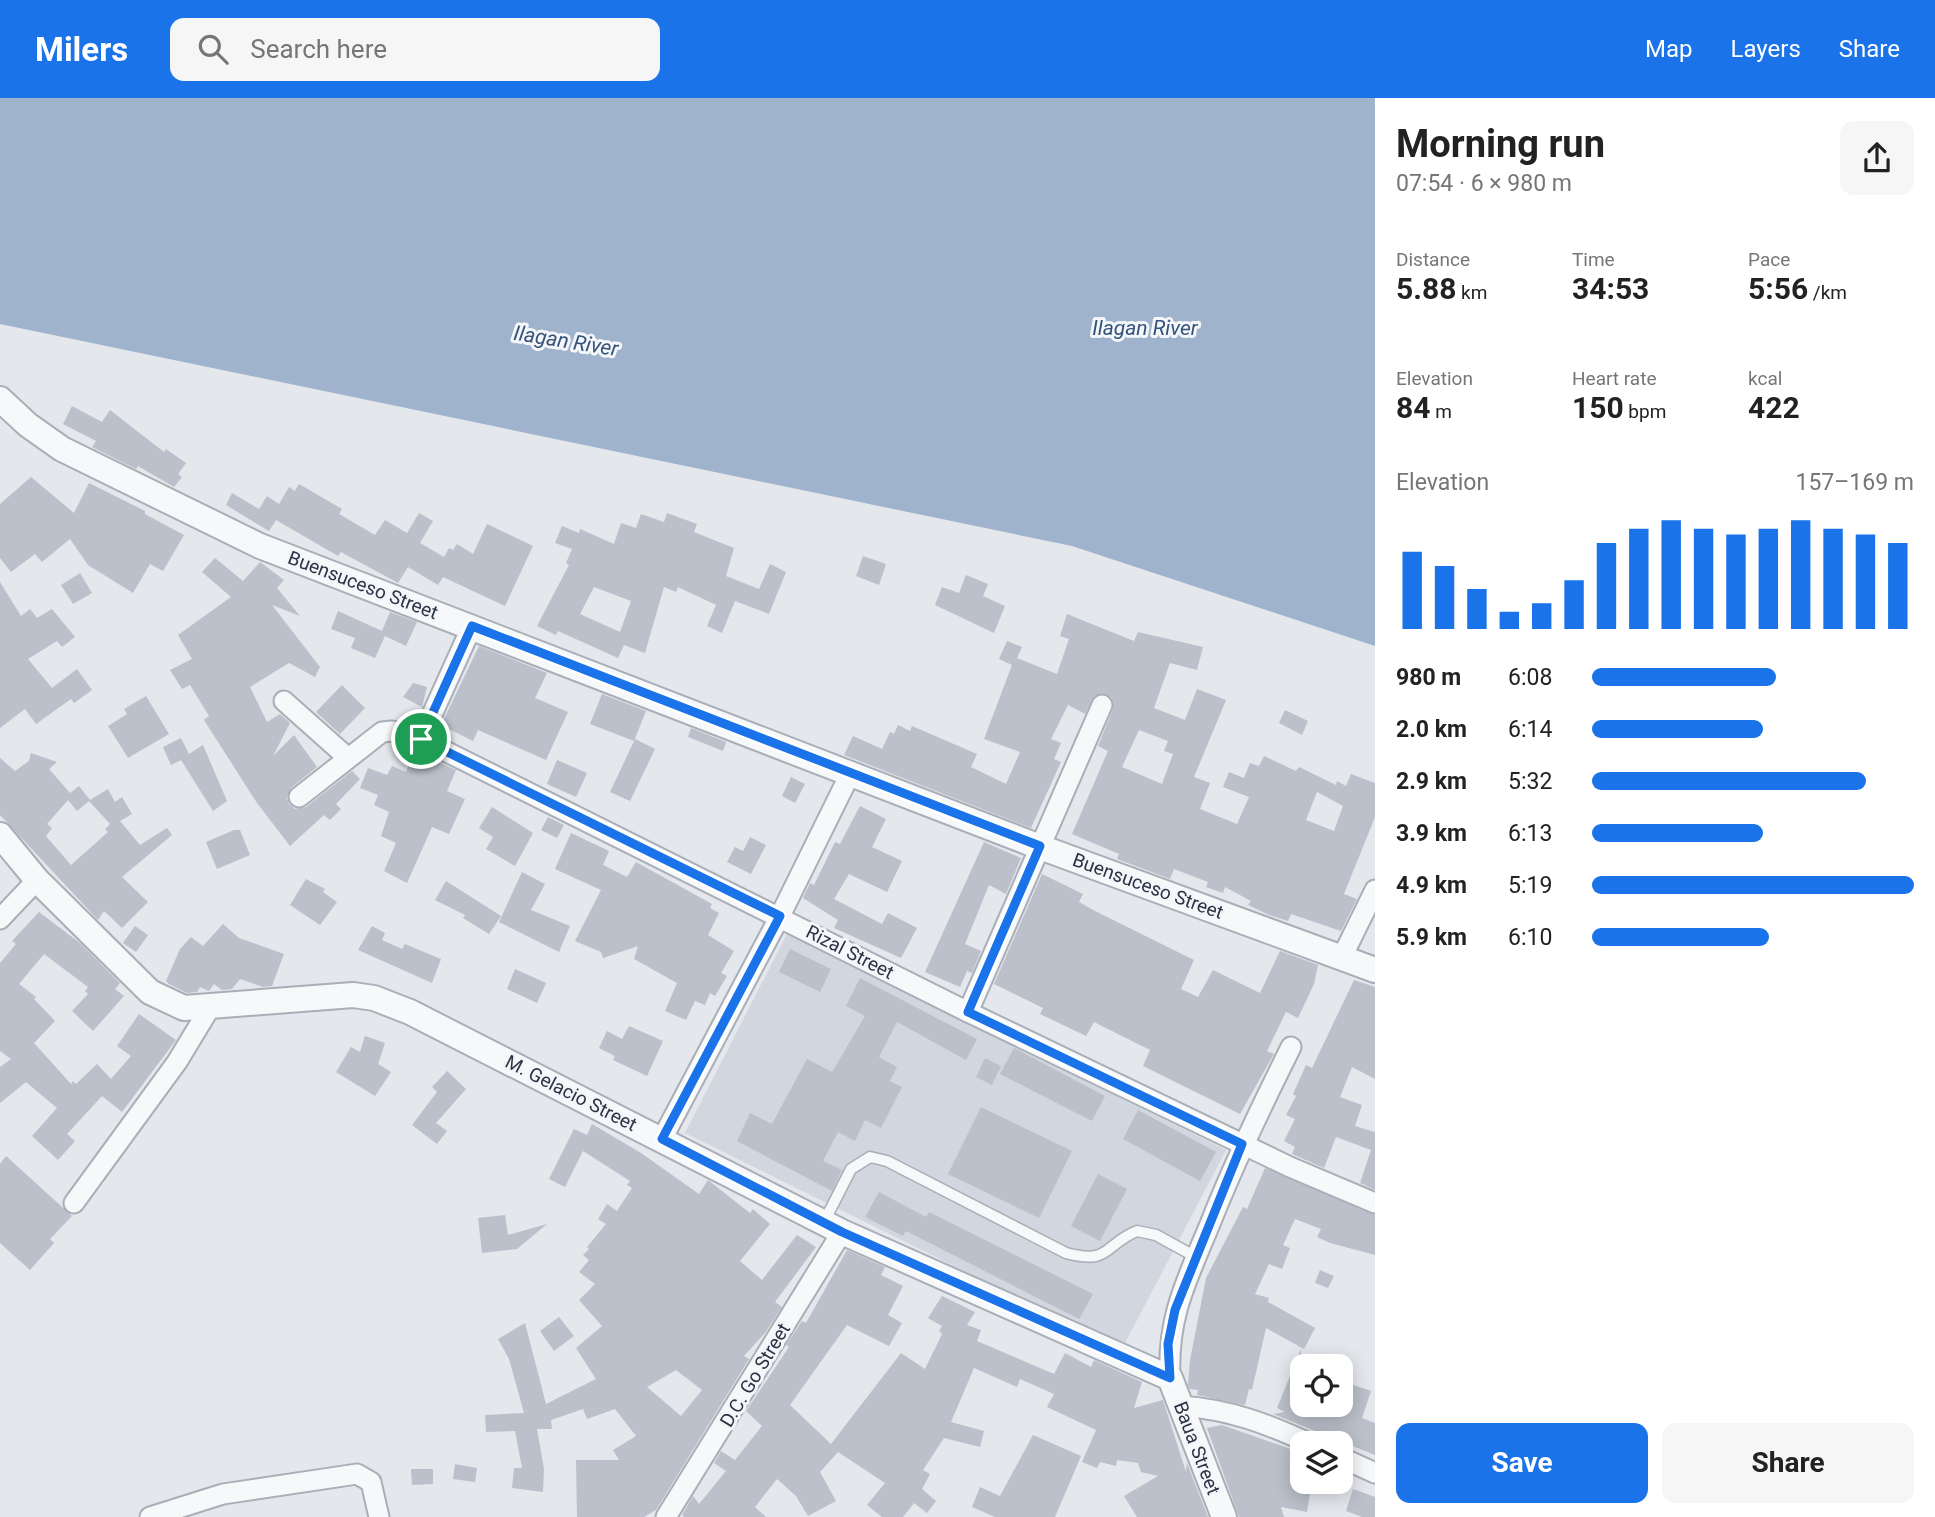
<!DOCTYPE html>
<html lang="en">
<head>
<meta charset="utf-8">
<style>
	:root { --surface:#fff; --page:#f6f6f6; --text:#222; --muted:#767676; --accent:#1a73e8 }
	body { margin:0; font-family:Roboto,sans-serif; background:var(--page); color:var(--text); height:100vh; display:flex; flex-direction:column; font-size:26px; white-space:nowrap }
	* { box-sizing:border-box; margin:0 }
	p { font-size:23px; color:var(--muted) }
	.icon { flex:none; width:38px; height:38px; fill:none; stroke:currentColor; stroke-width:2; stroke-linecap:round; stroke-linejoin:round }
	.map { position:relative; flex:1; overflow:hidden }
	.sheet { display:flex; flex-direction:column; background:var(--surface); width:560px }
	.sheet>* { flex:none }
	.tools { position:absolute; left:1290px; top:1256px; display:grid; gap:14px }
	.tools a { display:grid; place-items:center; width:63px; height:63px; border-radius:14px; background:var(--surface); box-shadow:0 4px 18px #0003; font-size:35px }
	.pin { position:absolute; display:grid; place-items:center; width:60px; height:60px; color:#fff; margin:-30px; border:4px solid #fff; border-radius:50%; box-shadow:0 2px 7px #0007 }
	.round { display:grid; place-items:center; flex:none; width:74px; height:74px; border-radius:14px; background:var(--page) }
	.summary { display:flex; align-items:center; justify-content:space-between; height:119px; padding:0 21px }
	h1 { font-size:38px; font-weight:700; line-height:52px }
	.figures { display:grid; grid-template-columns:repeat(3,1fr); gap:10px; height:119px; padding:7px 21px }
	.figures div { display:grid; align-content:center }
	.figures b { font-size:30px; font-weight:700 }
	.figures small { font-size:19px; font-weight:400 }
	.figures p { font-size:19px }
	.chart { height:196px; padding:14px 21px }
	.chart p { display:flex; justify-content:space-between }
	.chart svg { width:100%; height:126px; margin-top:7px; stroke:var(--accent); stroke-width:6 }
	.primary-button { display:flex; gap:14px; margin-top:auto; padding:14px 21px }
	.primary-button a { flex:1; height:80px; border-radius:14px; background:var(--accent); color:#fff; font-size:28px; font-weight:700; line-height:80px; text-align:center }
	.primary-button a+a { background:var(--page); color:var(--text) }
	ul { padding:0 21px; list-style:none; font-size:23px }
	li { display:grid; grid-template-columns:112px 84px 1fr; align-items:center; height:52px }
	li i { height:18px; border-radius:9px; background:var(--accent) }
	header { display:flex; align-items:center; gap:42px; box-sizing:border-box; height:98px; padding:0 35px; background:var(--accent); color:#fff }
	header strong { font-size:33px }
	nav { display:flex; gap:38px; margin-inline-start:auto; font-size:24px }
	.search { width:490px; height:63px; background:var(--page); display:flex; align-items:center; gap:18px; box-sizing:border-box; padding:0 24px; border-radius:14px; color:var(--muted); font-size:26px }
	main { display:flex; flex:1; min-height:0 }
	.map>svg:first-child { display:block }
	.built { fill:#d2d6de }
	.water { fill:#9fb4cc }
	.building { fill:#bbc0ca; fill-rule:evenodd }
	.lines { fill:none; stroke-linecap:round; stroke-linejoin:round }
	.service-casing { stroke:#a9aeb7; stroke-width:13 }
	.minor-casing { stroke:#a9aeb7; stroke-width:23 }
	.tertiary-casing { stroke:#a9aeb7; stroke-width:28 }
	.service { stroke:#f7f8fa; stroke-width:10 }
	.minor { stroke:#f7f8fa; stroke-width:19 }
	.tertiary { stroke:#f7f8fa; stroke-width:24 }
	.route-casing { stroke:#fff; stroke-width:14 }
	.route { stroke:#1a73e8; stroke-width:9 }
	.labels { text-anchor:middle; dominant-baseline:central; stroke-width:6; stroke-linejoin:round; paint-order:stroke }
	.street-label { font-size:19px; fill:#2b3445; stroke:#f4f6f9 }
	.water-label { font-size:21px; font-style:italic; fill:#34527a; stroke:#f4f6f9 }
</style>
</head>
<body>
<header>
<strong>Milers</strong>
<div class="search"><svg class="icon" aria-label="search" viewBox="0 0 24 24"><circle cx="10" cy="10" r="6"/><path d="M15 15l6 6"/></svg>Search here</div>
<nav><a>Map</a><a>Layers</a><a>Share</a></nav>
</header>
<main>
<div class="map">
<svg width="1375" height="1419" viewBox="0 0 1375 1419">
	<rect width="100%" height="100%" fill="#e4e7ec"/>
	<polygon class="built" points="787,836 1226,1052 1122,1251 685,1035"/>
	<polygon class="water" points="0,0 1375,0 1375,548 1072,448 0,226"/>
	<g class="building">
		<polygon points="72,308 102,324 110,312 164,354 166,351 186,365 178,376 182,379 174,389 138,368 136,371 92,349 96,343 63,326"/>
		<polygon points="31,379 74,415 89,385 145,413 145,416 184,437 163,473 150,466 133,495 88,467 70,441 42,464 35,456 11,474 0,460 0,406"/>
		<polygon points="299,386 342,411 339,416 375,437 385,422 407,435 419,415 433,423 420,445 444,459 449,450 453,452 457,446 473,456 487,426 533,448 505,508 443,479 438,487 408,469 398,485 341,454 338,458 276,422 269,433 226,407 232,395 259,411 267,398 279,406 289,389 295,393"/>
		<path d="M667,415L697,426L694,434L734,450L726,478L759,491L770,466L786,474L769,516L735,503L722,535L707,528L716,507L678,489L676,494L664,489L645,555L624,547L618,560L558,533L556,537L537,528L569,467L566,465L572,451L555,445L562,428L579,435L580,431L614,446L621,425L636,430L641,416L664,424ZM594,489L631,503L620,534L580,516Z"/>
		<polygon points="863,458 886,466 879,487 856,478"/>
		<polygon points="215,460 243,483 260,464 284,482 277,490 300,518 272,507 320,569 315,579 289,565 250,589 267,624 280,616 290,625 273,658 294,637 317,669 291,690 287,700 289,706 295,711 306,709 352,673 360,681 336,706 341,711 330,722 324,717 290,748 257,705 204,622 209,618 190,587 182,591 170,572 192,561 178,537 231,499 202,474"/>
		<polygon points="80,475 92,495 73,506 61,487"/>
		<polygon points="966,477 988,486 983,498 1005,508 994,535 935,507 942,489 959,495"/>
		<polygon points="0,484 21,518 30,511 37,520 52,511 75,539 62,549 57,543 28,561 52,590 77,571 92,592 74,605 71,601 36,626 25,611 0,630"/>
		<polygon points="338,513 382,533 390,514 417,524 406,548 385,538 375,560 351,550 355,540 331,531"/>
		<path d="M1067,516L1134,543L1138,534L1203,549L1197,572L1170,565L1154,610L1185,622L1197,591L1226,602L1194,679L1210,685L1200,711L1237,726L1249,699L1223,689L1229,674L1244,680L1250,665L1259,668L1264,658L1296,673L1299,669L1336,687L1337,683L1346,688L1351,676L1375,685V719L1344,796L1357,801L1341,833L1291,816L1288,823L1269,817L1248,807L1251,803L1225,789L1223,795L1206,789L1208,784L1174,771L1170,781L1117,761L1119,756L1072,736L1108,653L1098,648L1113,611L1112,600L1106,596L1094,598L1085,616L1068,607L1051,641L1061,645L1054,661L1061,664L1031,730L844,657L853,638L882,651L890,634L894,636L898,627L910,633L912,628L977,656L971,669L1006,686L1020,654L984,641L1012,567L999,561L1007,543L1022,549L1017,560L1057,576L1069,541L1060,538ZM1139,632L1168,643L1164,653L1173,656L1162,686L1122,669ZM1317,694L1343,708L1334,733L1306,722Z"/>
		<polygon points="479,548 547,575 535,600 568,614 546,662 478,632 473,643 441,627"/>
		<polygon points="413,585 427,589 422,609 403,599"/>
		<polygon points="342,587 365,610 340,636 316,614"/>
		<polygon points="602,596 646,613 634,643 590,626"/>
		<polygon points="146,598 169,636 128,660 108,628 127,616 124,611"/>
		<polygon points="1285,612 1308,623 1302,637 1279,625"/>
		<polygon points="691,630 726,644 723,653 688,639"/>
		<polygon points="181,640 189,656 203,647 227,703 213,713 181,662 171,667 163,649"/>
		<polygon points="635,641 655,651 630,703 610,694"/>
		<polygon points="415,653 456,672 447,693 465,701 449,736 432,729 407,785 384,773 396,745 381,738 389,714 374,707 378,697 360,690 368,670 387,677 392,668 406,674"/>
		<path d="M31,655L57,664L49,671L70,695L79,688L90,702L108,691L115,704L122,699L132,716L120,723L140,747L167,730L172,737L122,779L148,804L122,830L104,813L98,822L0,717V660L15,673L29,663ZM68,702L77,713L89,703L110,726L105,731L108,734L71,767L46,738L52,730L47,726Z"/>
		<polygon points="557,662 587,675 576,699 547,686"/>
		<polygon points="791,679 805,686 795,705 782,698"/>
		<polygon points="860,708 886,721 872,749 902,763 887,794 849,776 834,801 882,826 888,815 917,830 901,860 834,830 838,822 803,800 810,785 814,787 835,744 840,746"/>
		<polygon points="492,709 533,735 515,768 486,751 493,739 479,730"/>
		<polygon points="548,719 564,727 557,740 541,732"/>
		<polygon points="234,732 240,732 250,757 217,771 206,744"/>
		<polygon points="571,735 609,753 603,767 627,779 636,764 712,806 710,810 719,815 708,837 734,853 721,875 727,878 715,898 710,895 705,907 695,903 686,922 665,913 677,885 634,861 638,848 603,860 601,854 575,843 601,792 555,771"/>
		<polygon points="750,739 766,747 751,776 727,764 735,749 743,753"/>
		<polygon points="984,744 1021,760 1006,796 989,787 965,846 981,853 972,875 967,873 960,889 925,874"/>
		<polygon points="522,774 545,786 531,812 570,828 559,854 499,824"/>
		<polygon points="1042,776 1083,796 1079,804 1095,813 1194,862 1181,891 1198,899 1213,872 1260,895 1280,853 1318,867 1314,886 1298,920 1286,914 1267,953 1274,956 1240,1016 1143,968 1150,952 1094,924 1086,938 1040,916 1043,910 994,886"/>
		<polygon points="306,781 325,791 323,794 337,804 320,827 290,807"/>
		<polygon points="446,783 501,818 489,836 463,820 465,817 435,802"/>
		<polygon points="39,814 80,845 120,885 115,891 124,898 93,933 72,913 88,896 85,893 88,889 44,856 19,886 36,899 34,901 55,923 34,945 71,986 73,983 76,986 97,966 111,981 131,958 117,948 139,916 176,942 122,1014 102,998 67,1036 75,1043 58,1062 32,1038 57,1010 26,984 0,1005 0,969 11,961 0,953 0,865 16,846 12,843"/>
		<polygon points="223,826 239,840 284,856 272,888 263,889 240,881 232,891 222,892 214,886 209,893 200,889 197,894 187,895 169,886 166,883 180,851 191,839 203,848"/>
		<polygon points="135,828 148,837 136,854 123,845"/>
		<polygon points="372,828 385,835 382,842 402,851 405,846 441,861 432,885 358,852"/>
		<polygon points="790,851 831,871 820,894 779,874"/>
		<polygon points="515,871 546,885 537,905 507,891"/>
		<polygon points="860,880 977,941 966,962 897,924 879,959 897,969 890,983 902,989 881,1030 865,1022 855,1043 838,1034 823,1063 842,1072 832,1093 737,1043 750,1015 772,1026 807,961 832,974 865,918 846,908"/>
		<polygon points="1354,882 1375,889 1375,981 1352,969 1340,999 1362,1007 1355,1028 1375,1034 1375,1092 1360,1085 1371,1052 1336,1039 1324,1070 1292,1056 1295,1049 1284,1043 1295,1021 1286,1017 1296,998 1293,996 1306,967 1312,970"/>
		<polygon points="629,928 663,943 647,978 613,962 615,958 599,950 607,933 622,941"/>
		<polygon points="365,938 385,945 378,966 391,974 375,998 336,974 351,949 360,954"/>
		<polygon points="1014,950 1105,998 1092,1023 1000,976"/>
		<polygon points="985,960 1001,968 992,987 976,979"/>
		<polygon points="447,973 466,991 436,1025 447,1033 437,1046 412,1027 437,994 432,989"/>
		<polygon points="981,1009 1072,1053 1039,1120 948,1076"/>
		<polygon points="1138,1012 1216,1054 1200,1083 1123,1041"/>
		<path d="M592,1026L641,1055L699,1096L708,1082L750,1115L753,1111L770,1126L740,1163L762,1182L797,1137L816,1149L775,1204L782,1209L765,1235L744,1258L749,1261L656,1412L644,1419H577L576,1362H619L613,1352L636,1338L615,1311L587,1321L583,1311L551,1322L552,1331H537L544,1371L543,1394L512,1390L514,1370H522L515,1333L486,1334L485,1317L524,1315L509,1261L498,1241L525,1225L546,1306L596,1281L576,1250L602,1228L579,1202L595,1186L579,1174L589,1162L583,1157L589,1151L587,1149L606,1126L598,1121L607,1106L617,1113L632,1090L627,1087L630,1083L583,1053L565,1089L549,1081L574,1031L587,1037ZM676,1272L702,1292L681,1318L647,1289Z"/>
		<polygon points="6,1058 72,1118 50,1141 54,1145 30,1172 0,1145 0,1066"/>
		<polygon points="1265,1070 1375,1117 1375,1157 1330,1145 1317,1139 1321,1131 1295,1121 1283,1147 1290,1150 1282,1171 1269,1166 1255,1196 1269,1200 1268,1204 1315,1230 1304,1251 1266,1230 1252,1292 1249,1291 1245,1307 1197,1297 1198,1292 1190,1291 1188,1287 1190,1262 1206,1180 1243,1109 1247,1111"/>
		<polygon points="1098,1076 1127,1091 1100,1143 1071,1128"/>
		<polygon points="879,1094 926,1119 929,1114 1093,1196 1079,1221 906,1133 903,1138 865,1119"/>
		<polygon points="505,1117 508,1137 547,1126 517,1151 482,1155 478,1120"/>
		<polygon points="847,1152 885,1169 881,1177 903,1188 888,1217 902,1225 889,1248 847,1227 790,1307 831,1346 901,1255 925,1271 942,1236 939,1233 942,1228 928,1220 942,1198 975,1214 967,1227 981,1232 977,1243 1054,1276 1065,1255 1091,1269 1094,1262 1142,1284 1134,1310 1163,1302 1186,1374 1187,1365 1208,1419 1137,1419 1124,1398 1158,1378 1141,1374 1138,1365 1117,1362 1116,1368 1100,1364 1097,1370 1082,1364 1096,1332 1047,1309 1054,1296 1020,1281 1017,1289 974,1270 951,1324 984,1333 980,1349 944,1340 923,1372 930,1376 922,1391 936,1403 927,1415 914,1405 903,1419 882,1419 867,1407 885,1385 838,1354 820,1374 836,1403 808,1418 796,1398 777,1381 755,1409 766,1419 684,1419 682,1417 693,1398 699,1406 726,1373 714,1365 721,1353 735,1362 762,1328 746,1313 789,1249 786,1247 802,1223 806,1225"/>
		<polygon points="1320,1172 1334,1178 1328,1190 1315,1185"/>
		<polygon points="559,1219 574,1238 554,1253 540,1233"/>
		<polygon points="1301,1251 1302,1307 1340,1307 1340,1291 1345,1292 1347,1285 1371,1293 1362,1320 1375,1325 1375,1357 1273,1316 1285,1314 1277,1310"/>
		<polygon points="1222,1327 1302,1355 1302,1384 1312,1384 1307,1414 1281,1409 1284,1419 1239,1419 1207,1330"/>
		<polygon points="1033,1337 1081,1358 1055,1419 995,1419 972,1409 980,1389 1000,1398"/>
		<polygon points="455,1366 477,1370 475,1384 453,1381"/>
		<polygon points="411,1371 433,1371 433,1386 412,1387"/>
		<polygon points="1353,1391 1375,1399 1375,1419 1362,1419 1346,1413"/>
	</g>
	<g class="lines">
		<defs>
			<path id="service" d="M824,1124L851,1071L870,1059L887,1063L1066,1155C1111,1167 1103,1147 1137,1133L1156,1137L1196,1159"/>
			<g id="minor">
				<polyline points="284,603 347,659"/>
				<polyline points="421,641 472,528"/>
				<polyline points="299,699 382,634 392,633 421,641 968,914 1290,1069 1375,1105"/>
				<polyline points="0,821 37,782"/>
				<polyline points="1342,859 1375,792"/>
				<polyline points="968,914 1102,607"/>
				<polyline points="662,1041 780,818 851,674"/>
				<polyline points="74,1105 177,964 211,908"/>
				<path d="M1170,1280C1167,1218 1187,1182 1210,1126C1234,1065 1262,1007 1291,949"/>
				<path d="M1180,1308C1229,1311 1268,1326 1311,1346"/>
				<polyline points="1340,1359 1375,1375"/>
				<polyline points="150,1419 223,1396 357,1376 371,1384 379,1419"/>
				<polyline points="666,1419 842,1134"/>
			</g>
			<g id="tertiary">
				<polyline points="0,301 28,327 62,351 260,448 1040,749 1375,872"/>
				<polyline points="0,737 37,782 150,894 184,910 353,897 374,900 410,914 842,1134 1170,1280 1224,1419"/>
			</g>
		</defs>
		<use href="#service" class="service-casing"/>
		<use href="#minor" class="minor-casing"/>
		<use href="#tertiary" class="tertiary-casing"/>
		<use href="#service" class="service"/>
		<use href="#minor" class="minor"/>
		<use href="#tertiary" class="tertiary"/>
	</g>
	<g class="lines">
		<defs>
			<polygon id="route" points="472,528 1040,748 968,914 1242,1046 1175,1212 1168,1246 1170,1280 842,1134 662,1041 780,818 421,641"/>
		</defs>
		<use href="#route" class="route-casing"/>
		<use href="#route" class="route"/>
	</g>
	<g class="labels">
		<g class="street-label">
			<text transform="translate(363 487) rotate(21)">Buensuceso Street</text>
			<text transform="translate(1148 788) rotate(20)">Buensuceso Street</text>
			<text transform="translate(850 854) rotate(27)">Rizal Street</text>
			<text transform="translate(571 995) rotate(27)">M. Gelacio Street</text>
			<text transform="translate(755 1277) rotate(-59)">D.C. Go Street</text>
			<text transform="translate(1197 1350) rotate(69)">Baua Street</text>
		</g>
		<g class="water-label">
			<text x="1145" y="230">Ilagan River</text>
			<text transform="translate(566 243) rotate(9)">Ilagan River</text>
		</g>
	</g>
</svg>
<div class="tools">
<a><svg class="icon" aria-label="locate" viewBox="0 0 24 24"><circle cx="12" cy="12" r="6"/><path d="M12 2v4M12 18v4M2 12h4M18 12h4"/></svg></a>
<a><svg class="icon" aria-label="layers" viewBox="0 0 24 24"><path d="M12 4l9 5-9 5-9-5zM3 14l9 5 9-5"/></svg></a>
</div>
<div class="pin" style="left:421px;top:641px;background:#1e9e55"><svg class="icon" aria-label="arrive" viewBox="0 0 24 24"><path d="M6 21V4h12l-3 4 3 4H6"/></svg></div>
</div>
<section class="sheet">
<div class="summary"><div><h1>Morning run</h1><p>07:54 · 6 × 980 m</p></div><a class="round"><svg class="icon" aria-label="share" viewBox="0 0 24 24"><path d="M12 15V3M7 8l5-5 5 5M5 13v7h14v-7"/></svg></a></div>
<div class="figures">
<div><p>Distance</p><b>5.88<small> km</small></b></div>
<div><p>Time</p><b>34:53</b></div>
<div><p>Pace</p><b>5:56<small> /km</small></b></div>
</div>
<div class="figures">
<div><p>Elevation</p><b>84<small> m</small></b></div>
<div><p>Heart rate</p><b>150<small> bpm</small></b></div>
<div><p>kcal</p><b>422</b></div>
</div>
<div class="chart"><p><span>Elevation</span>157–169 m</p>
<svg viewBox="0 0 160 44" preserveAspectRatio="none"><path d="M5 44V17M15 44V22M25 44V30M35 44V38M45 44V35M55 44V27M65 44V14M75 44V9M85 44V6M95 44V9M105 44V11M115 44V9M125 44V6M135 44V9M145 44V11M155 44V14"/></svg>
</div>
<ul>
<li><b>980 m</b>6:08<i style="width:57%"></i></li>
<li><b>2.0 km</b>6:14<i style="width:53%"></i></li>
<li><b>2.9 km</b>5:32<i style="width:85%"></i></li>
<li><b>3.9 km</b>6:13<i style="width:53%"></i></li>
<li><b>4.9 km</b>5:19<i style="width:100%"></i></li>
<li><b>5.9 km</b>6:10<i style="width:55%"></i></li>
</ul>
<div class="primary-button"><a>Save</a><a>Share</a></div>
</section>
</main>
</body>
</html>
